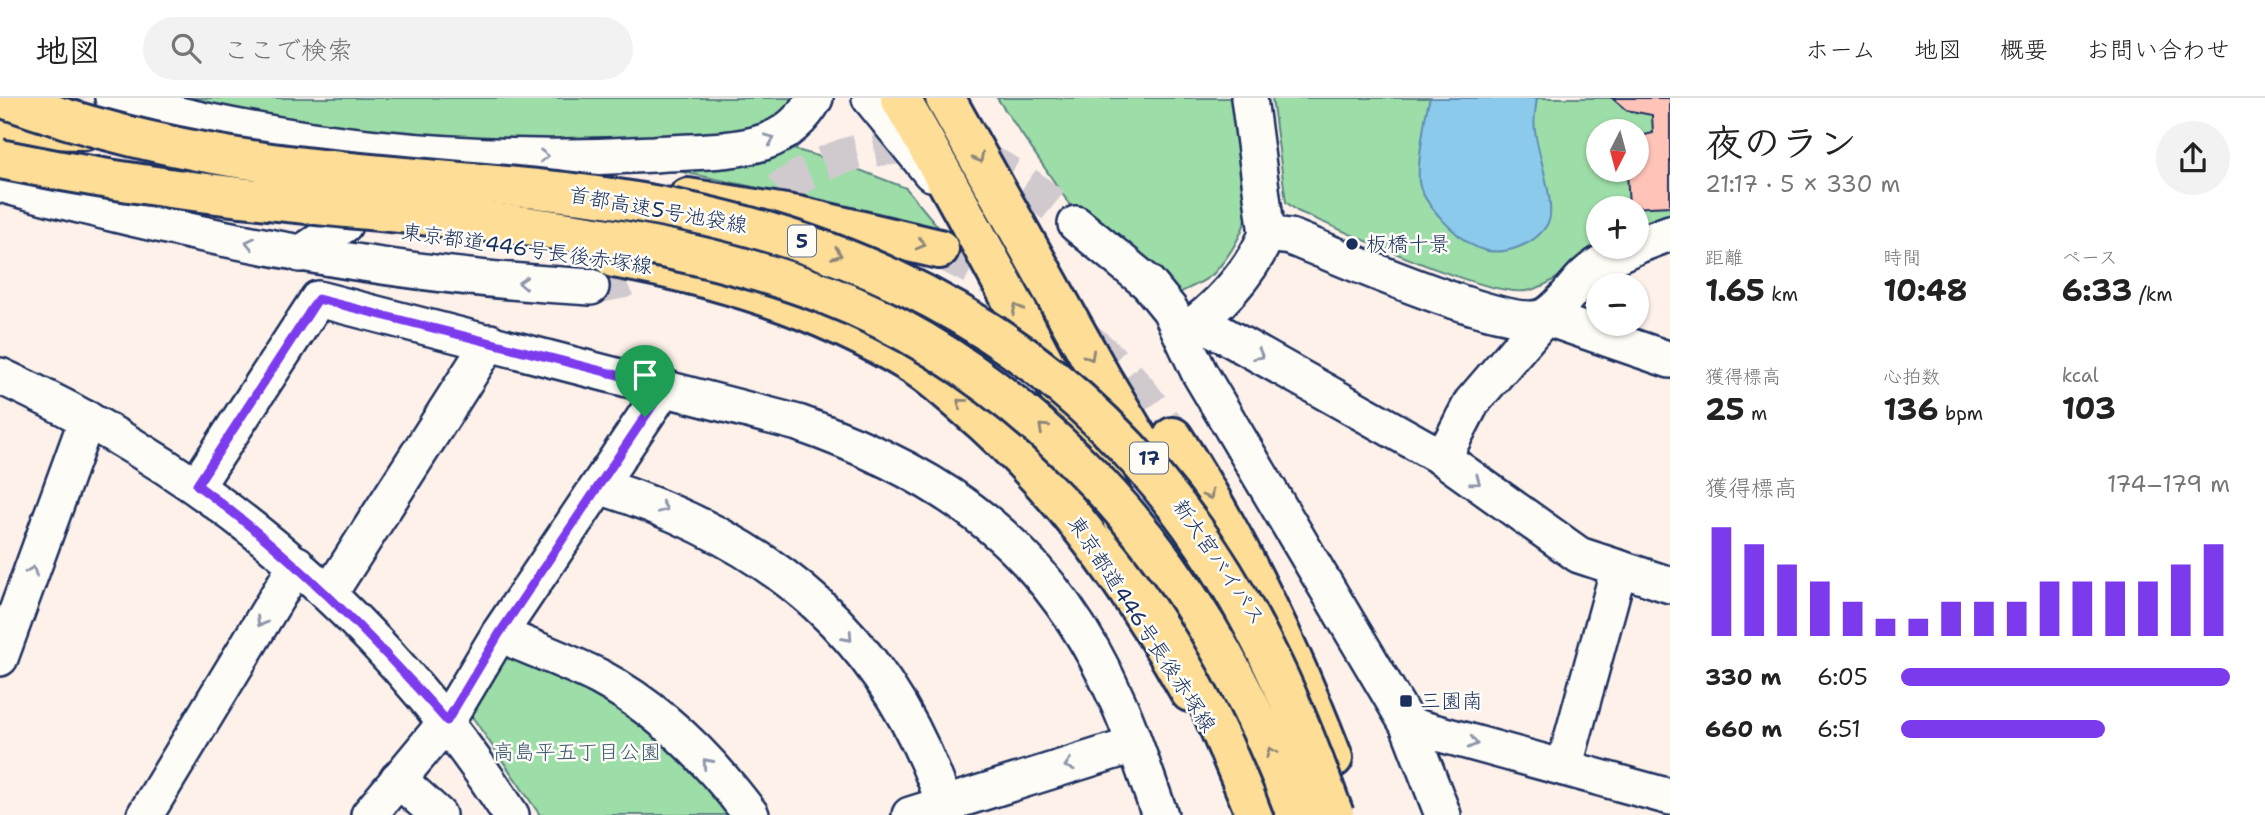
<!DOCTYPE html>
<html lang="ja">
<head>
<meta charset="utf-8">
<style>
	:root { --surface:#fff; --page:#f2f2f2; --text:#222; --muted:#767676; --line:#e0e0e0; --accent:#7c3aed }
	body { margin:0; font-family:"Shantell Sans","Klee One",sans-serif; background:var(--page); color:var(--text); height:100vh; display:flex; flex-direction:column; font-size:26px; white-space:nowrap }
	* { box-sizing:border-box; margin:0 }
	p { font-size:23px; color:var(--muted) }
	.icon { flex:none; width:38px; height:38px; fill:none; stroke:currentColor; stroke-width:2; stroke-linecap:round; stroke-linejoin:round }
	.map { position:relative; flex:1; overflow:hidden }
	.sheet { display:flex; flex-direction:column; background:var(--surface); width:595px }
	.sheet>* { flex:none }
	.needle { width:46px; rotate:186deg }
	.tools { position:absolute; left:1586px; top:21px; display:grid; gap:14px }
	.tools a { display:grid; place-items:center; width:63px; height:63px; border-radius:50%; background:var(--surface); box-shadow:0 2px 5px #0004; font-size:35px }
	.pin { position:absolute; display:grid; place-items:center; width:60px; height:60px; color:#fff; margin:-72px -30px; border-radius:50% 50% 50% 0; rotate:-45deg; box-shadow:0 0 7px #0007 }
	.pin .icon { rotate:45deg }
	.round { display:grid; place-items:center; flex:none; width:74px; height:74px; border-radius:37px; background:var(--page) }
	.head { display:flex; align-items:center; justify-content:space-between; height:119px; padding:0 35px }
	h1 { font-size:38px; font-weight:700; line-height:52px }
	.stats { display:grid; grid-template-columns:repeat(3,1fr); gap:10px; height:119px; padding:7px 35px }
	.stats div { display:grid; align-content:center }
	.stats b { font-size:30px; font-weight:700 }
	.stats small { font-size:19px; font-weight:400 }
	.stats p { font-size:19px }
	.chart { height:196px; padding:14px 35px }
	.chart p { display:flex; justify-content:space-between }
	.chart svg { width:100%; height:126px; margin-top:7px; stroke:var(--accent); stroke-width:6 }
	ul { padding:0 35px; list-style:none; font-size:23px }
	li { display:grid; grid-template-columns:112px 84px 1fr; align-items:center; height:52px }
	li i { height:18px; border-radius:9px; background:var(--accent) }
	header { display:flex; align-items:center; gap:42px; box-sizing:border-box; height:98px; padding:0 35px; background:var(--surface); border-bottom:2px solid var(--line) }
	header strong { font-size:33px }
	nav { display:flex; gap:38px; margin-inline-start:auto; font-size:24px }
	.search { width:490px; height:63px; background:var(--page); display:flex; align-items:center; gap:18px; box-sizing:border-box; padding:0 24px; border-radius:38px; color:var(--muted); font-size:26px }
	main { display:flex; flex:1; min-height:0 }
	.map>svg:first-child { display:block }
	.green { fill:#9ddda7; stroke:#5c8682; stroke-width:2; fill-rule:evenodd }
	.water { fill:#8bcaeb; stroke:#5e8cb3; stroke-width:2 }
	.building { fill:#ffc4b7; stroke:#1b2f5e; stroke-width:2 }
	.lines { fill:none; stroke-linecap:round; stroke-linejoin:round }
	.minor-tunnel { stroke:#d0cace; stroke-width:35; stroke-dasharray:35 18; stroke-linecap:butt }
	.major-tunnel { stroke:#d0cace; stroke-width:38; stroke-dasharray:38 19; stroke-linecap:butt }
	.minor-casing { stroke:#1b2f5e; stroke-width:40 }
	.major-casing { stroke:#1b2f5e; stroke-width:44 }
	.highway-casing { stroke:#1b2f5e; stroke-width:44 }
	.minor { stroke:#fdfcf7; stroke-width:35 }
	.major { stroke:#fede96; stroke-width:38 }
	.highway { stroke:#fede96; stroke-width:38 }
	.highway-bridge-casing { stroke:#1b2f5e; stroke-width:44; stroke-linecap:butt }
	.highway-bridge { stroke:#fede96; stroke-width:38 }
	.oneway { stroke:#8c96aa }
	.oneway2 { stroke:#8c867a }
	.route-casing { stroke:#fff; stroke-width:14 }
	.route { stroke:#7c3aed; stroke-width:9 }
	.poi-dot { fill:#1b2f5e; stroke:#fdfcf7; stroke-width:2.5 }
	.labels { text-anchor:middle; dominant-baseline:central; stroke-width:5; stroke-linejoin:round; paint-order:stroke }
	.shield { fill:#fdfcf7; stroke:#5f6c8c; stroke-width:2 }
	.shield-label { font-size:19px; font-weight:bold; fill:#1b2f5e }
	.street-label { font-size:21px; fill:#1b2f5e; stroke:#fdfcf7 }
	.poi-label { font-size:21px; fill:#1b2f5e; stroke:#fdfcf7; text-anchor:start }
	.park-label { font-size:21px; fill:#3c5a70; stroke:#fdfcf7 }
</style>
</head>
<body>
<header>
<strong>地図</strong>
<div class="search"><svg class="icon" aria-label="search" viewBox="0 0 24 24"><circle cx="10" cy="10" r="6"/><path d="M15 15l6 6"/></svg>ここで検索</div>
<nav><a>ホーム</a><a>地図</a><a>概要</a><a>お問い合わせ</a></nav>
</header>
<main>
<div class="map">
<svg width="1670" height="717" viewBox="0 0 1670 717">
	<rect width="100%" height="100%" fill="#fdf1ea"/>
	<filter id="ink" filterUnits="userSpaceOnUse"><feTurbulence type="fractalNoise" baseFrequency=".0143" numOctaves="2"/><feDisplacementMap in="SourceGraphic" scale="14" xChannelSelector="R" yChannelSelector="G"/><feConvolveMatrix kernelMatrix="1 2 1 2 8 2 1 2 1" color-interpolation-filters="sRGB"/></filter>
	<g filter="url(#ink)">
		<g class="green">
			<polygon points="189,0 793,0 774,36 786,49 839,64 906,90 939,130 929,157 852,116 758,90 664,70 316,33"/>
			<path d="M997,0H1247C1252,69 1266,116 1215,174C1206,184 1186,191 1173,198L1100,151Z"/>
			<path d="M1272,0H1670V117L1636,131V110H1598L1600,149C1578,163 1552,189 1526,193C1485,199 1342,132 1297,113L1286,104ZM1598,33H1636V72H1598Z"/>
			<polygon points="514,556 581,583 650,629 736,717 540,717 471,617 501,560"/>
		</g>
		<path class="water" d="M1430,0H1537C1536,10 1533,22 1535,32C1537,54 1557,108 1548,125C1536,147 1502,160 1478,150C1459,142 1422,105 1419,84C1417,70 1425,14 1430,0Z"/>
		<polygon class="building" points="1612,0 1670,0 1670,108 1629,110 1627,72 1636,72 1636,39 1653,35 1652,17 1626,12"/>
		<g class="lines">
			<path class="minor-tunnel" d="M591,189L622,183L646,171C682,150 717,130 753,109C781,91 810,70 841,59C887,43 944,47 989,65C1021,78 1049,105 1076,126"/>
			<path class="major-tunnel" d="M939,151C1007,185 1068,222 1123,276C1141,295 1156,319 1173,339"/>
			<defs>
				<g id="minor">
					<path d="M113,0C287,49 473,67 654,56C689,53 731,55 764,44C786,37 804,20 815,0"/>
					<polyline points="870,0 931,75"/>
					<path d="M0,86C193,140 390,178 591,189"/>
					<polyline points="1076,126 1148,185 1170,212 1199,274 1408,627 1443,717"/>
					<path d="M1267,136L1290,139C1333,155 1513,237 1547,217C1561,208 1570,194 1580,183C1594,167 1615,157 1634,149"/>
					<polyline points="1636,148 1670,135"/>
					<polyline points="300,156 344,127"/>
					<polyline points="1199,223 1443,360 1579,457 1670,487"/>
					<path d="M1182,235C1216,212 1251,175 1267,136L1249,0"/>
					<path d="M0,278C213,375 384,520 511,717"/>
					<polyline points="1443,360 1472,304 1545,219 1670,262"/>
					<path d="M197,387L318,201L798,325C950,378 1051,452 1117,602C1134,639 1146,679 1160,717"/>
					<path d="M599,388C774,443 890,539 948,717"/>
					<polyline points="329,496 490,244"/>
					<path d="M499,536C532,550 567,563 599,579C659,611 711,663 751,717"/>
					<polyline points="0,560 87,321"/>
					<polyline points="1408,627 1670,699"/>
					<polyline points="1564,670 1619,470"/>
					<polyline points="398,681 438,717"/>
					<polyline points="145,717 297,466"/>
					<polyline points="369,717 447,623 499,536 665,289"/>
					<polyline points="910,717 1134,647"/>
				</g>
				<g id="major">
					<polyline points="688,100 798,118 939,151"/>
					<path d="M614,160C719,179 820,210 912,266C931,277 948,294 965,308C1058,387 1131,488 1190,594"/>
					<path d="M1173,339C1238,440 1290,548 1333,660"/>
				</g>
				<g id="highway">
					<path d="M900,0C1032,232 1155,470 1256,717"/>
					<polyline points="945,0 1101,279 1157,372"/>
					<polyline points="0,25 30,31 85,32"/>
				</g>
			</defs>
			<use href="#minor" class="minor-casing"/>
			<use href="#major" class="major-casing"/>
			<use href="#highway" class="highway-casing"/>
			<use href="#minor" class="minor"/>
			<use href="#major" class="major"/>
			<use href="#highway" class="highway"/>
			<defs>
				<g id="highway-bridge">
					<path d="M3,0C90,31 181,53 272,65C375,79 479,83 582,96C886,134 1125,268 1265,551C1292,604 1314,661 1334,717"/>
					<path d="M0,61C77,77 154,89 232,98C432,122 637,124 827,197C923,234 1007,294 1079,366C1178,463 1249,587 1296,717"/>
				</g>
			</defs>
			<use href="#highway-bridge" class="highway-bridge-casing"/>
			<use href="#highway-bridge" class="highway-bridge"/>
		</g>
		<defs><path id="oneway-chevron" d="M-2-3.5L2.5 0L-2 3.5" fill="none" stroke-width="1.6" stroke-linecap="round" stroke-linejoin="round" transform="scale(1.75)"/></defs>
		<g class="oneway">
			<use href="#oneway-chevron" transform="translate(770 41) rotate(-23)"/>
			<use href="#oneway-chevron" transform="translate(544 58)"/>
			<use href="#oneway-chevron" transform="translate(250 145) rotate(-168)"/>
			<use href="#oneway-chevron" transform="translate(523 185) rotate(-177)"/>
			<use href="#oneway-chevron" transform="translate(1259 257) rotate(29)"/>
			<use href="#oneway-chevron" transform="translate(1476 383) rotate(36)"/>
			<use href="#oneway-chevron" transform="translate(663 410) rotate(23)"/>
			<use href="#oneway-chevron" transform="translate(32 473) rotate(-70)"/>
			<use href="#oneway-chevron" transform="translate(261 524) rotate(121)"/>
			<use href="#oneway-chevron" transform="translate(848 539) rotate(48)"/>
			<use href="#oneway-chevron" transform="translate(1473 645) rotate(15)"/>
			<use href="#oneway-chevron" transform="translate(707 665) rotate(-132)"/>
			<use href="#oneway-chevron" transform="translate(1069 667) rotate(162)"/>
		</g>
		<g class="oneway2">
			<use href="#oneway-chevron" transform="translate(979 60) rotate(61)"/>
			<use href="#oneway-chevron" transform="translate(921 146) rotate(15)"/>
			<use href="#oneway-chevron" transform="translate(837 156) rotate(21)"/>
			<use href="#oneway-chevron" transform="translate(1017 211) rotate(-117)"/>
			<use href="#oneway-chevron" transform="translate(1090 258) rotate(61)"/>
			<use href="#oneway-chevron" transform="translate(961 305) rotate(-140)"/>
			<use href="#oneway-chevron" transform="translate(1043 330) rotate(-137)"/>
			<use href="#oneway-chevron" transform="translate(1209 397) rotate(60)"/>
			<use href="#oneway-chevron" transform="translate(1271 654) rotate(-114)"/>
		</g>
	</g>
	<g class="lines" filter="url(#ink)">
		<defs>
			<path id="route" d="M318,201L665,289L499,536L447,623C370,536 291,456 197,387Z"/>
		</defs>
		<use href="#route" class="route-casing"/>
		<use href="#route" class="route"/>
	</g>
	<g class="poi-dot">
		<circle cx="1352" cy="146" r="7"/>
		<rect x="1399" y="596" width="14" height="14" rx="3.5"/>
	</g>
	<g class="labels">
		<g class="shield">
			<rect x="788" y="127.5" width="28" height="31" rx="5"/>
			<rect x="1130" y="344.5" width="38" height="31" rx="5"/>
		</g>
		<g class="shield-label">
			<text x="802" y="143">5</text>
			<text x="1149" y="360">17</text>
		</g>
		<g class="street-label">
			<text transform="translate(658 112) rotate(10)">首都高速5号池袋線</text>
			<text transform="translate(527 151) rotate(8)">東京都道446号長後赤塚線</text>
			<text transform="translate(1219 464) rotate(56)">新大宮バイパス</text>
			<text transform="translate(1142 526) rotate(57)">東京都道446号長後赤塚線</text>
		</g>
		<g class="poi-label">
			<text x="1366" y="146">板橋十景</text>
			<text x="1420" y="603">三園南</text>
		</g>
		<g class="park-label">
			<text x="577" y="654">高島平五丁目公園</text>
		</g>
	</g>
</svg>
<div class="tools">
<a><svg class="needle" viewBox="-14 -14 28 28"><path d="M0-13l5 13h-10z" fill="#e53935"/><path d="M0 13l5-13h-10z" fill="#767676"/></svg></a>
<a>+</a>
<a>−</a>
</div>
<div class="pin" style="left:645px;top:319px;background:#1e9e55"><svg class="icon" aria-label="arrive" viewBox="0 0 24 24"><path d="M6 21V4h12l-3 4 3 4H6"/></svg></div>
</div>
<section class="sheet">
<div class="head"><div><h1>夜のラン</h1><p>21:17 · 5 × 330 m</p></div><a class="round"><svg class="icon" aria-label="share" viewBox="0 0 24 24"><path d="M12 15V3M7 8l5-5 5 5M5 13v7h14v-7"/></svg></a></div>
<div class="stats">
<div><p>距離</p><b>1.65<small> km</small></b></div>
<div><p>時間</p><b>10:48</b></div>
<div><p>ペース</p><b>6:33<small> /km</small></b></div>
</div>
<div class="stats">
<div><p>獲得標高</p><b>25<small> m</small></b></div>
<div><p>心拍数</p><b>136<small> bpm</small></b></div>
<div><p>kcal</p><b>103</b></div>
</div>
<div class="chart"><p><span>獲得標高</span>174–179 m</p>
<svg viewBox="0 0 160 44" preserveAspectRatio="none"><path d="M5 44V6M15 44V12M25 44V19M35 44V25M45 44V32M55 44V38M65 44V38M75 44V32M85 44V32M95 44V32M105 44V25M115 44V25M125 44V25M135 44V25M145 44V19M155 44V12"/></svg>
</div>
<ul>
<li><b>330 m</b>6:05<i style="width:100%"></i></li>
<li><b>660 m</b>6:51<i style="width:62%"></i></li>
</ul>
</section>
</main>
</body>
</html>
